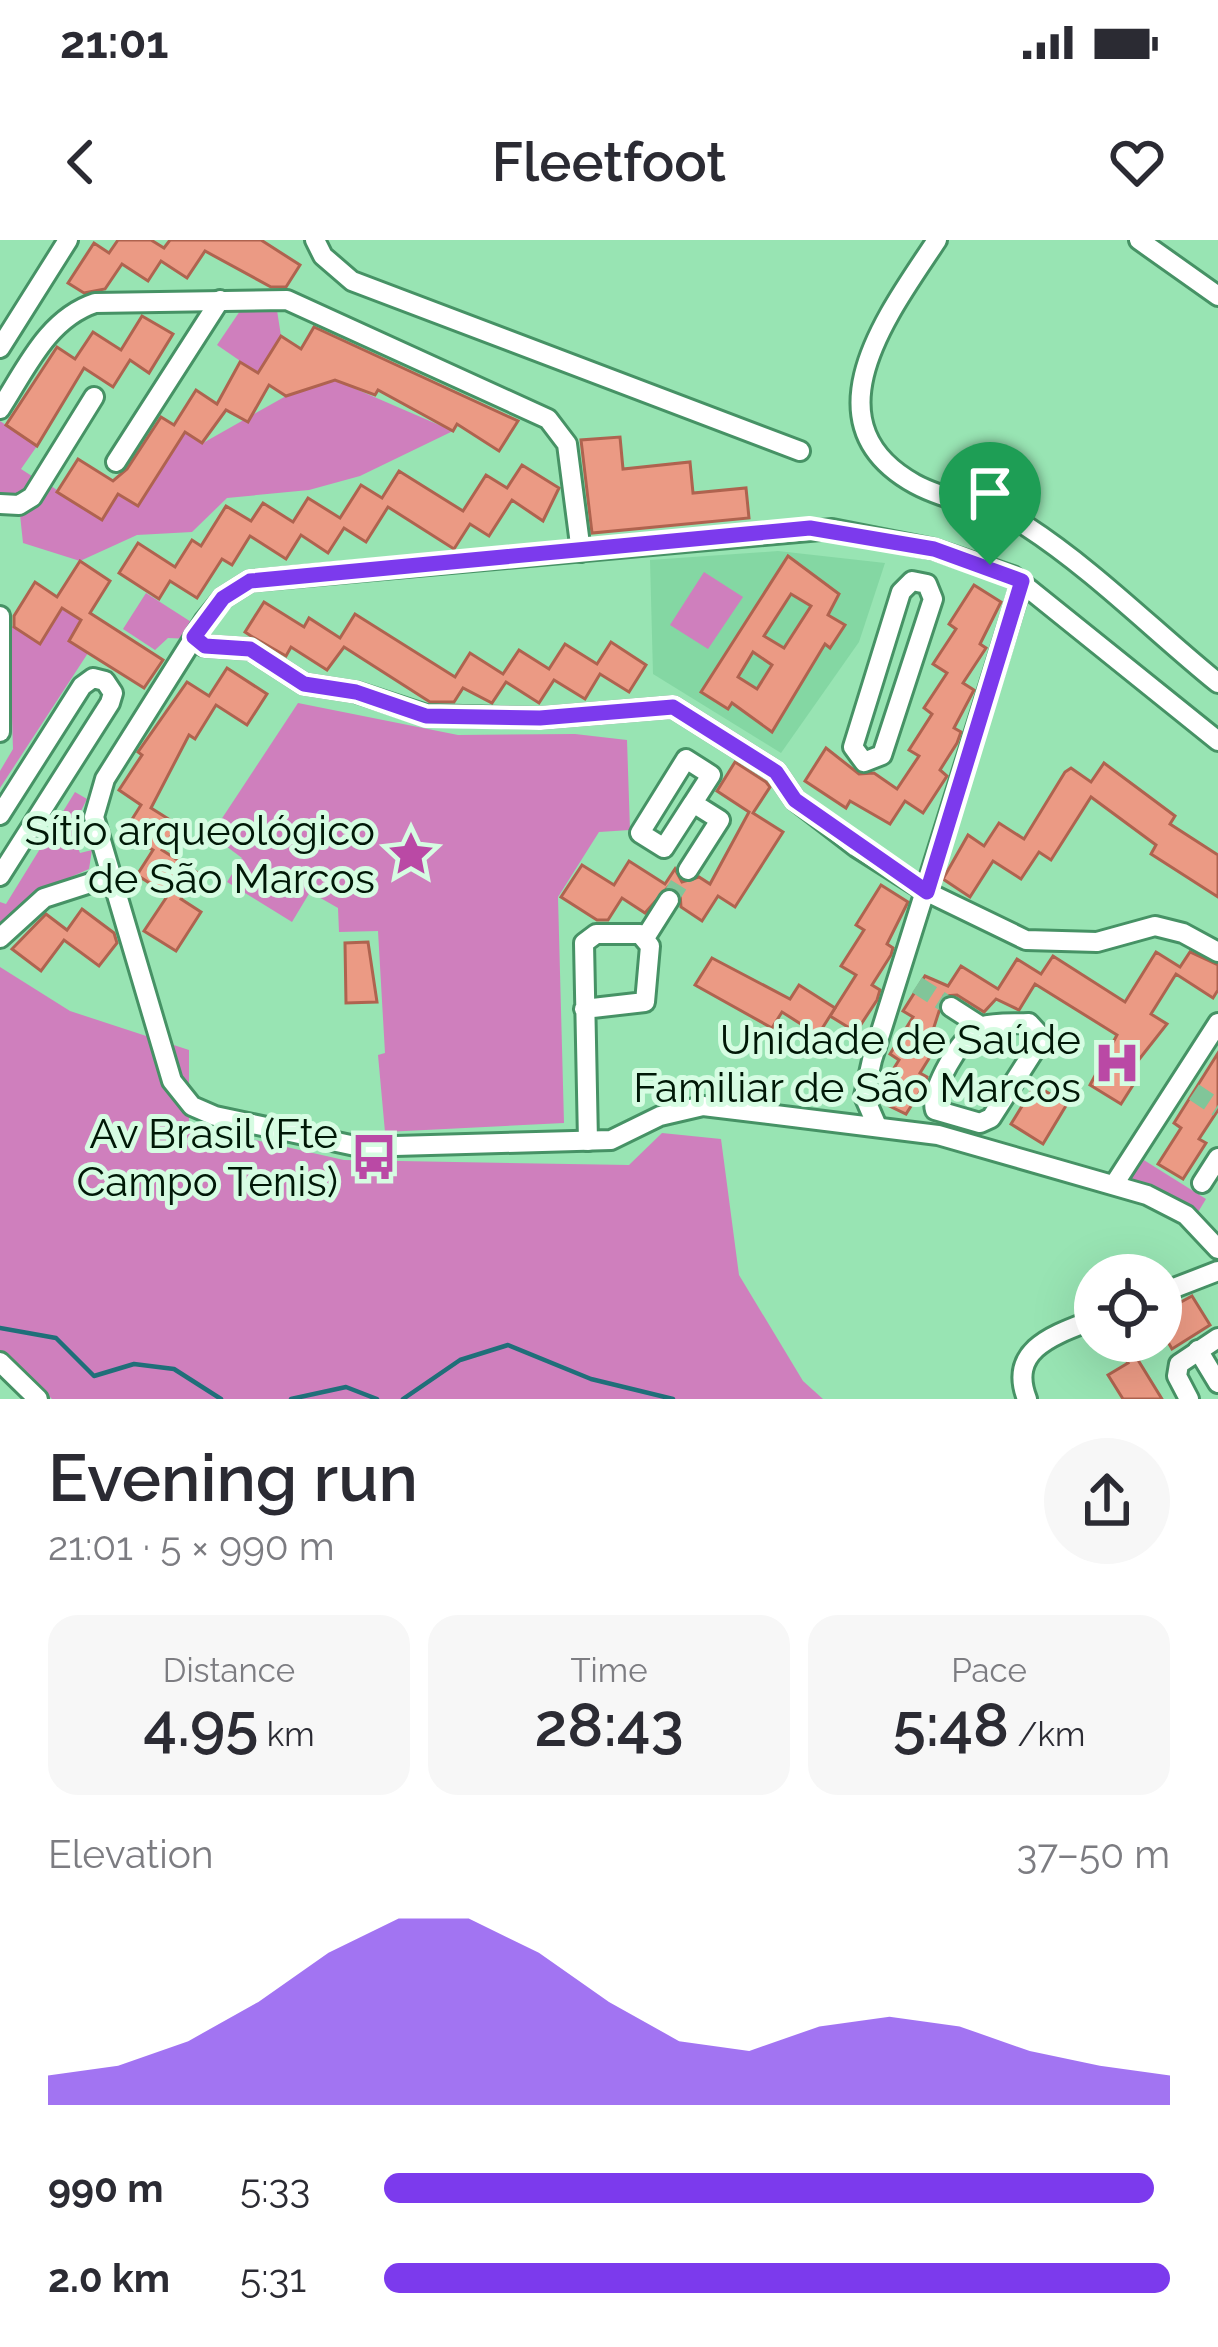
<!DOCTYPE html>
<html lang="en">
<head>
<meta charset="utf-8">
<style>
	:root { --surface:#fff; --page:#f7f7f7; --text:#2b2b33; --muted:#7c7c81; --accent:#7c3aed }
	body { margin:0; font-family:Raleway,sans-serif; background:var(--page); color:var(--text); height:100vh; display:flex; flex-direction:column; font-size:45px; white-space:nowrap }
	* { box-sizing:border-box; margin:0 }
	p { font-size:39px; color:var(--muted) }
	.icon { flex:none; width:66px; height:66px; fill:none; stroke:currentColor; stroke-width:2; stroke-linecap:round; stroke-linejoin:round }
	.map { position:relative; height:1159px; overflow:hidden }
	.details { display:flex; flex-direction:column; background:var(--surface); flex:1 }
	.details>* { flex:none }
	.controls { position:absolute; left:1074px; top:1014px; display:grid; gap:24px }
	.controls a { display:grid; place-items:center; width:108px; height:108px; border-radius:50%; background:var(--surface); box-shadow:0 12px 48px #0002; font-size:60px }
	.pin { position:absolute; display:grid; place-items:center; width:102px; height:102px; color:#fff; margin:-123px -51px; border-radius:50% 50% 50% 0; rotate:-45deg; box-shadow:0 0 12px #0007 }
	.pin .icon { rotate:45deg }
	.round { display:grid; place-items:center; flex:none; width:126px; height:126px; border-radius:63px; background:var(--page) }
	.headline { display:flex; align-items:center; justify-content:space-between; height:204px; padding:0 48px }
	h1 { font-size:66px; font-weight:600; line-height:90px }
	.figures { display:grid; grid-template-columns:repeat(3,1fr); gap:18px; height:204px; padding:12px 48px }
	.figures div { display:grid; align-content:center; border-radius:30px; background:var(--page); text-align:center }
	.figures b { font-size:60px; font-weight:600 }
	.figures small { font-size:33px; font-weight:400 }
	.figures p { font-size:33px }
	.chart { height:336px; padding:24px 48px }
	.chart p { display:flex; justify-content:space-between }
	.chart svg { width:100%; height:216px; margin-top:12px; fill:var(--accent); opacity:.7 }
	ul { padding:0 48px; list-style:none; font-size:39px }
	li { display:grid; grid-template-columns:192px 144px 1fr; align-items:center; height:90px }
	li i { height:30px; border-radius:15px; background:var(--accent) }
	.status { display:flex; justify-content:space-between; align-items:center; height:84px; padding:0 60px; background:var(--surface); direction:ltr }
	.status svg { height:33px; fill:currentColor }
	header { display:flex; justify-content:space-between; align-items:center; height:156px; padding:0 48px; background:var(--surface); font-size:54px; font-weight:600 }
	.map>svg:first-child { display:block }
	.built { fill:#84d7a3 }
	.green { fill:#cf7fbd }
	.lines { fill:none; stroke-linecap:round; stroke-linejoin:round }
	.stream { stroke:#1f6f79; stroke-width:4.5 }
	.building { fill:#eb9a84; stroke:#af634f; stroke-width:3; fill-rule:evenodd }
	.minor-tunnel { stroke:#81c599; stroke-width:18; stroke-dasharray:18 9; stroke-linecap:butt }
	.minor-casing { stroke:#469265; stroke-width:24 }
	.minor { stroke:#fff; stroke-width:18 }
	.route-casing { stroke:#fff; stroke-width:24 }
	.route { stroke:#7c3aed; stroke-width:15 }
	.labels { text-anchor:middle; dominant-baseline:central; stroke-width:10; stroke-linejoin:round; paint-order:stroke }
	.poi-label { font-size:42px; fill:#001807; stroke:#d6fce2; text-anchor:end }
</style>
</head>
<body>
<div class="status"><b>21:01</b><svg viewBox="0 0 49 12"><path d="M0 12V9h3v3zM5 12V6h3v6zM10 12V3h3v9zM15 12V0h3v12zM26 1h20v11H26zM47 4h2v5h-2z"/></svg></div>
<header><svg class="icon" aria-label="back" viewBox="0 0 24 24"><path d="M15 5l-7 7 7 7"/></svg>Fleetfoot<svg class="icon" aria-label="heart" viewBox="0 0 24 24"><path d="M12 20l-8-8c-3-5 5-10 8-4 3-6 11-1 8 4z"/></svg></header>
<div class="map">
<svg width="1218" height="1159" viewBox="0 0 1218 1159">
	<rect width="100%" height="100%" fill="#98e4b3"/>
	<polygon class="built" points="778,311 885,323 859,402 781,513 653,434 650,320"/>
	<g class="green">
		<polygon points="276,64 281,96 258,133 217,105 244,65"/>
		<polygon points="335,140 453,191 360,236 309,250 227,258 192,292 137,295 80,321 23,303 19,265 51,246 102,280 118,254 138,266 185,192 203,203 286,156"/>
		<polygon points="0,181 37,206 21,229 38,240 27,257 0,261"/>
		<polygon points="704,332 743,357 708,409 670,385"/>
		<polygon points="146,353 199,387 191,399 168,398 155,410 123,389"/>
		<polygon points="62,368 81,380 88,413 0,548 0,531 13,509 9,384 40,404"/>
		<polygon points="298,463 458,495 575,494 627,500 630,590 599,592 558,657 564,883 385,892 378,815 385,813 378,691 339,692 338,668 310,652 292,682 227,642 242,618 211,595"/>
		<polygon points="75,552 87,559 77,579 85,597 75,601 80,613 92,610 89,629 39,651 0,689 0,662 6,664"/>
		<polygon points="0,727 70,771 189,810 189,885 344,920 629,925 662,893 721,899 739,1035 803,1141 823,1159 52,1159 0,1110"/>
		<polygon points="1139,917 1206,959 1195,977 1120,945"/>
	</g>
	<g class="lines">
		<g class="stream">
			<polyline points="0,1088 56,1098 94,1136 134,1124 174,1129 221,1159"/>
			<polyline points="291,1159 346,1147 377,1159"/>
			<polyline points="403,1159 460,1120 508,1105 591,1139 673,1159"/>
		</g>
	</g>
	<g class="building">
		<polygon points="118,0 151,0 164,8 170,0 261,0 300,25 286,47 271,47 205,11 187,38 161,21 148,41 122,24 105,49 84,53 68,43 94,3 109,13"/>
		<polygon points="142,76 173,94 149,133 130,120 113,147 84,128 37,206 6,185 57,107 75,119 93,92 121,110"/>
		<polygon points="314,87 518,181 499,211 457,184 453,191 378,150 375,155 335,140 286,156 269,145 248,182 226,170 202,203 185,192 138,266 118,254 102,280 57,252 78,219 113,241 127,229 161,177 174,185 196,150 217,164 240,122 258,133 281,96 301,109"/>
		<polygon points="620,197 623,229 690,222 693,253 746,248 749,278 592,293 581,200"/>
		<polygon points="522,225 559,248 543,281 512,260 489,296 470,284 454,309 388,267 366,302 344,288 328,313 301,295 286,319 250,296 232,325 222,319 197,358 170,341 159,359 119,333 138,303 175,327 192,300 201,306 226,266 251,281 263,263 293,282 308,258 340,278 361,245 382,258 399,231 463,271 486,235 507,248"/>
		<path d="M788,316L839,354L828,375L845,385L830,408L825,404L772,492L732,463L728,469L701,452ZM791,354L811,366L784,408L764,396ZM753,412L772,425L757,449L738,437Z"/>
		<polygon points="80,321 110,341 90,373 163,420 144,448 69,401 81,380 62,368 40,404 14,387 14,376 35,342 57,357"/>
		<polygon points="974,345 1001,362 980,404 986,408 963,443 974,450 954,488 961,492 957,503 940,530 947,536 923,573 905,561 890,584 850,561 846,568 805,541 826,508 859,534 874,533 897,549 919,516 909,510 932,474 924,468 947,433 933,424 956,389 949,384"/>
		<polygon points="264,362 304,387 309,378 340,398 355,374 455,437 470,413 503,434 519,410 549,429 565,404 597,424 611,402 646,425 629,452 600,434 585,459 554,440 539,463 506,442 492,463 463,448 454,462 430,462 344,407 327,430 291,407 286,416 251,396 245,392"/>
		<polygon points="227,428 267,454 247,485 216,465 195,499 189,495 151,568 178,585 162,610 198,633 181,659 201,672 176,711 144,691 168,655 137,635 153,610 124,592 141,565 119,550 142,515 138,512 187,442 209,456"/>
		<polygon points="735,522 766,542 770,547 753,573 783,592 735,667 718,656 702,681 681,667 680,653 668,647 645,673 622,658 608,680 597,680 561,657 582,625 614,645 629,621 665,644 675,629 682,642 699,637 710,644 749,572 717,551"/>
		<polygon points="1104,523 1175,576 1170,584 1218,615 1218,657 1151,614 1156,605 1091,557 1051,620 1039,612 1021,639 993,621 970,657 943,639 968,595 984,606 999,583 1024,599 1065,532 1071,528 1091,542"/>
		<polygon points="881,645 908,662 887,704 893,708 891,715 872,745 880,750 877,760 856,792 830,776 856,735 841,726 864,690 856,685"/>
		<polygon points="82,669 114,693 117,703 99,726 64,700 41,731 12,709 46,674 67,690"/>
		<polygon points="368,702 377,762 346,763 345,703"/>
		<polygon points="1156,712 1180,727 1190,712 1218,725 1218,750 1213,758 1176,734 1151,774 1167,784 1126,836 1135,842 1121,864 1090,845 1117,795 1035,744 1019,770 996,759 984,772 957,755 944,756 933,790 943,796 920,833 927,837 925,844 906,874 881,862 878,854 899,820 890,814 913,777 903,771 925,736 948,746 961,726 998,749 1017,719 1041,734 1053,716 1125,762"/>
		<polygon points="712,718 790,759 799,745 835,768 818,795 782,772 772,788 695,745"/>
		<polygon points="1218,813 1218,870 1199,899 1206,903 1183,939 1158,924 1181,888 1174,883"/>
		<polygon points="1035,845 1067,864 1043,904 1011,884"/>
		<polygon points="1192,1056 1210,1085 1172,1109 1168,1102 1138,1120 1162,1159 1123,1159 1108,1135 1128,1123 1114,1101 1161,1101 1161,1073"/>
	</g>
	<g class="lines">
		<g class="minor-tunnel">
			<polyline points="669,660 688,630"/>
			<polyline points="917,745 951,767"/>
			<polyline points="1194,852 1218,868"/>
		</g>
		<defs>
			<g id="minor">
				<polyline points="315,0 323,16 352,41 800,211"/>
				<path d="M937,0C891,70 803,182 915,244C950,263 992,265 1026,286C1094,330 1155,392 1218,443"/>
				<polyline points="1139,0 1218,56"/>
				<polyline points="0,108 68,0"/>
				<path d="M0,169C26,129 47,79 95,63L287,60L548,179L567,204L581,312"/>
				<polyline points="116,222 220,60"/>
				<polyline points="0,264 19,265 32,257 94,157"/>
				<polygon points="912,341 927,344 933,359 882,515 864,522 853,507 901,352"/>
				<polyline points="0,376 0,492"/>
				<polyline points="194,397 204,406 250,409 304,444 356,452 426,475 540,478 673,467 776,532 795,560 856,607 927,652 1026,700 1097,702 1155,686 1183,693 1218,712"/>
				<polyline points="1218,501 1013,336 934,309 832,289 250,341 223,358 205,380 105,539 94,577 172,841 192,866 215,876 360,907 611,900 660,876 703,866 938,895 1147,955 1186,975 1218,1009"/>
				<polyline points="0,575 82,446 93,438 105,441 113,453 110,463 0,636"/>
				<polyline points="688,630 720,580 693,563 711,535 686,519 640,593 664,608 693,563"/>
				<polyline points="0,698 44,658 109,637"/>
				<polyline points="645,698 669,660"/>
				<polyline points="951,767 982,787"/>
				<polyline points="584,769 645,762 650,706 640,694 596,694 584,703 588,901"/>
				<path d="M1029,783L1040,795L1039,803L991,878L980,883L935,870C929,851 961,796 980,787C994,782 1014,784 1029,783Z"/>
				<polyline points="877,886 864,856 872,820 1022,342"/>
				<polyline points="1115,943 1218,783"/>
				<polyline points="1202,943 1218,918"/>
				<polyline points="1161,1053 1218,1031"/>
				<polyline points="1198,1110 1218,1143"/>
				<polyline points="0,1122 38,1159"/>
				<path d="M1027,1159C1007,1108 1057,1094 1095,1079"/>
				<polyline points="1189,1159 1177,1136 1179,1124 1218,1098"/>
			</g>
		</defs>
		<use href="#minor" class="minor-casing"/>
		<use href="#minor" class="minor"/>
	</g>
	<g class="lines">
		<defs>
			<polygon id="route" points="810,288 934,309 1022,341 927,652 795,560 776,532 673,467 540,478 426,476 356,452 304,444 250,409 205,406 194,397 223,358 250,341"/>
		</defs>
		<use href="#route" class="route-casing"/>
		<use href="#route" class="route"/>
	</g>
	<defs>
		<symbol id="sight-bare" viewBox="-9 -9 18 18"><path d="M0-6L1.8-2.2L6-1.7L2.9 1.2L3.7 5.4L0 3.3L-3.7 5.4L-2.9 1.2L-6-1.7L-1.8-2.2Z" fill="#ba49a5" stroke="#d6fce2" stroke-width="2.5" paint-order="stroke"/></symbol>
		<symbol id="hospital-bare" viewBox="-9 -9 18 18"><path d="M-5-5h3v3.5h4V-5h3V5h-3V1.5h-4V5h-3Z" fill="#ba49a5" stroke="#d6fce2" stroke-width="2.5" paint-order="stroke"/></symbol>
		<symbol id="bus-bare" viewBox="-9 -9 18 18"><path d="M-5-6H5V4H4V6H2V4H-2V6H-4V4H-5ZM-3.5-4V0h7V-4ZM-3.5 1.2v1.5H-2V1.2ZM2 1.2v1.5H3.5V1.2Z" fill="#ba49a5" stroke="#d6fce2" stroke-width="2.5" paint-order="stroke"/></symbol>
	</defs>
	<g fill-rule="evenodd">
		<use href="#sight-bare" x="378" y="581" width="66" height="66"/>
		<use href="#hospital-bare" x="1084" y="790" width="66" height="66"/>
		<use href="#bus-bare" x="341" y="884" width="66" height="66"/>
	</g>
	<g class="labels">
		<g class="poi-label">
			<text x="375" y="590">Sítio arqueológico<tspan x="375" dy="48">de São Marcos</tspan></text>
			<text x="1081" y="799">Unidade de Saúde<tspan x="1081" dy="48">Familiar de São Marcos</tspan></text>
			<text x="338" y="893">Av Brasil (Fte<tspan x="338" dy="48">Campo Tenis)</tspan></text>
		</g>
	</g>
</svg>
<div class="controls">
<a><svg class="icon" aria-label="locate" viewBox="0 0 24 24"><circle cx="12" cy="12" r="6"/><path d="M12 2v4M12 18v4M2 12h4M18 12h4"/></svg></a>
</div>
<div class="pin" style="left:990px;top:325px;background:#1e9e55"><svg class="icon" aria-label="arrive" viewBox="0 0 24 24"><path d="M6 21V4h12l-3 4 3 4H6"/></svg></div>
</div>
<section class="details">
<div class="headline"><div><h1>Evening run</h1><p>21:01 · 5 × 990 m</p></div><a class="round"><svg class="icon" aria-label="share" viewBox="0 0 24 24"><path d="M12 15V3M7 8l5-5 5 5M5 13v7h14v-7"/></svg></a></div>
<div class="figures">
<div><p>Distance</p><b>4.95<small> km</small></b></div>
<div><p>Time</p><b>28:43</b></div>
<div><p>Pace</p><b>5:48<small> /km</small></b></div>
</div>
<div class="chart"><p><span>Elevation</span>37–50 m</p>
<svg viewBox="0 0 160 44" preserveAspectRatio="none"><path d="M0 44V38L10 36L20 31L30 23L40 13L50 6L60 6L70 13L80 23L90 31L100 33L110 28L120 26L130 28L140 33L150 36L160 38V44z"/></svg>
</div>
<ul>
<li><b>990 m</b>5:33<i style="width:98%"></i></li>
<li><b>2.0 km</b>5:31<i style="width:100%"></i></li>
</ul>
</section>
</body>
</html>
